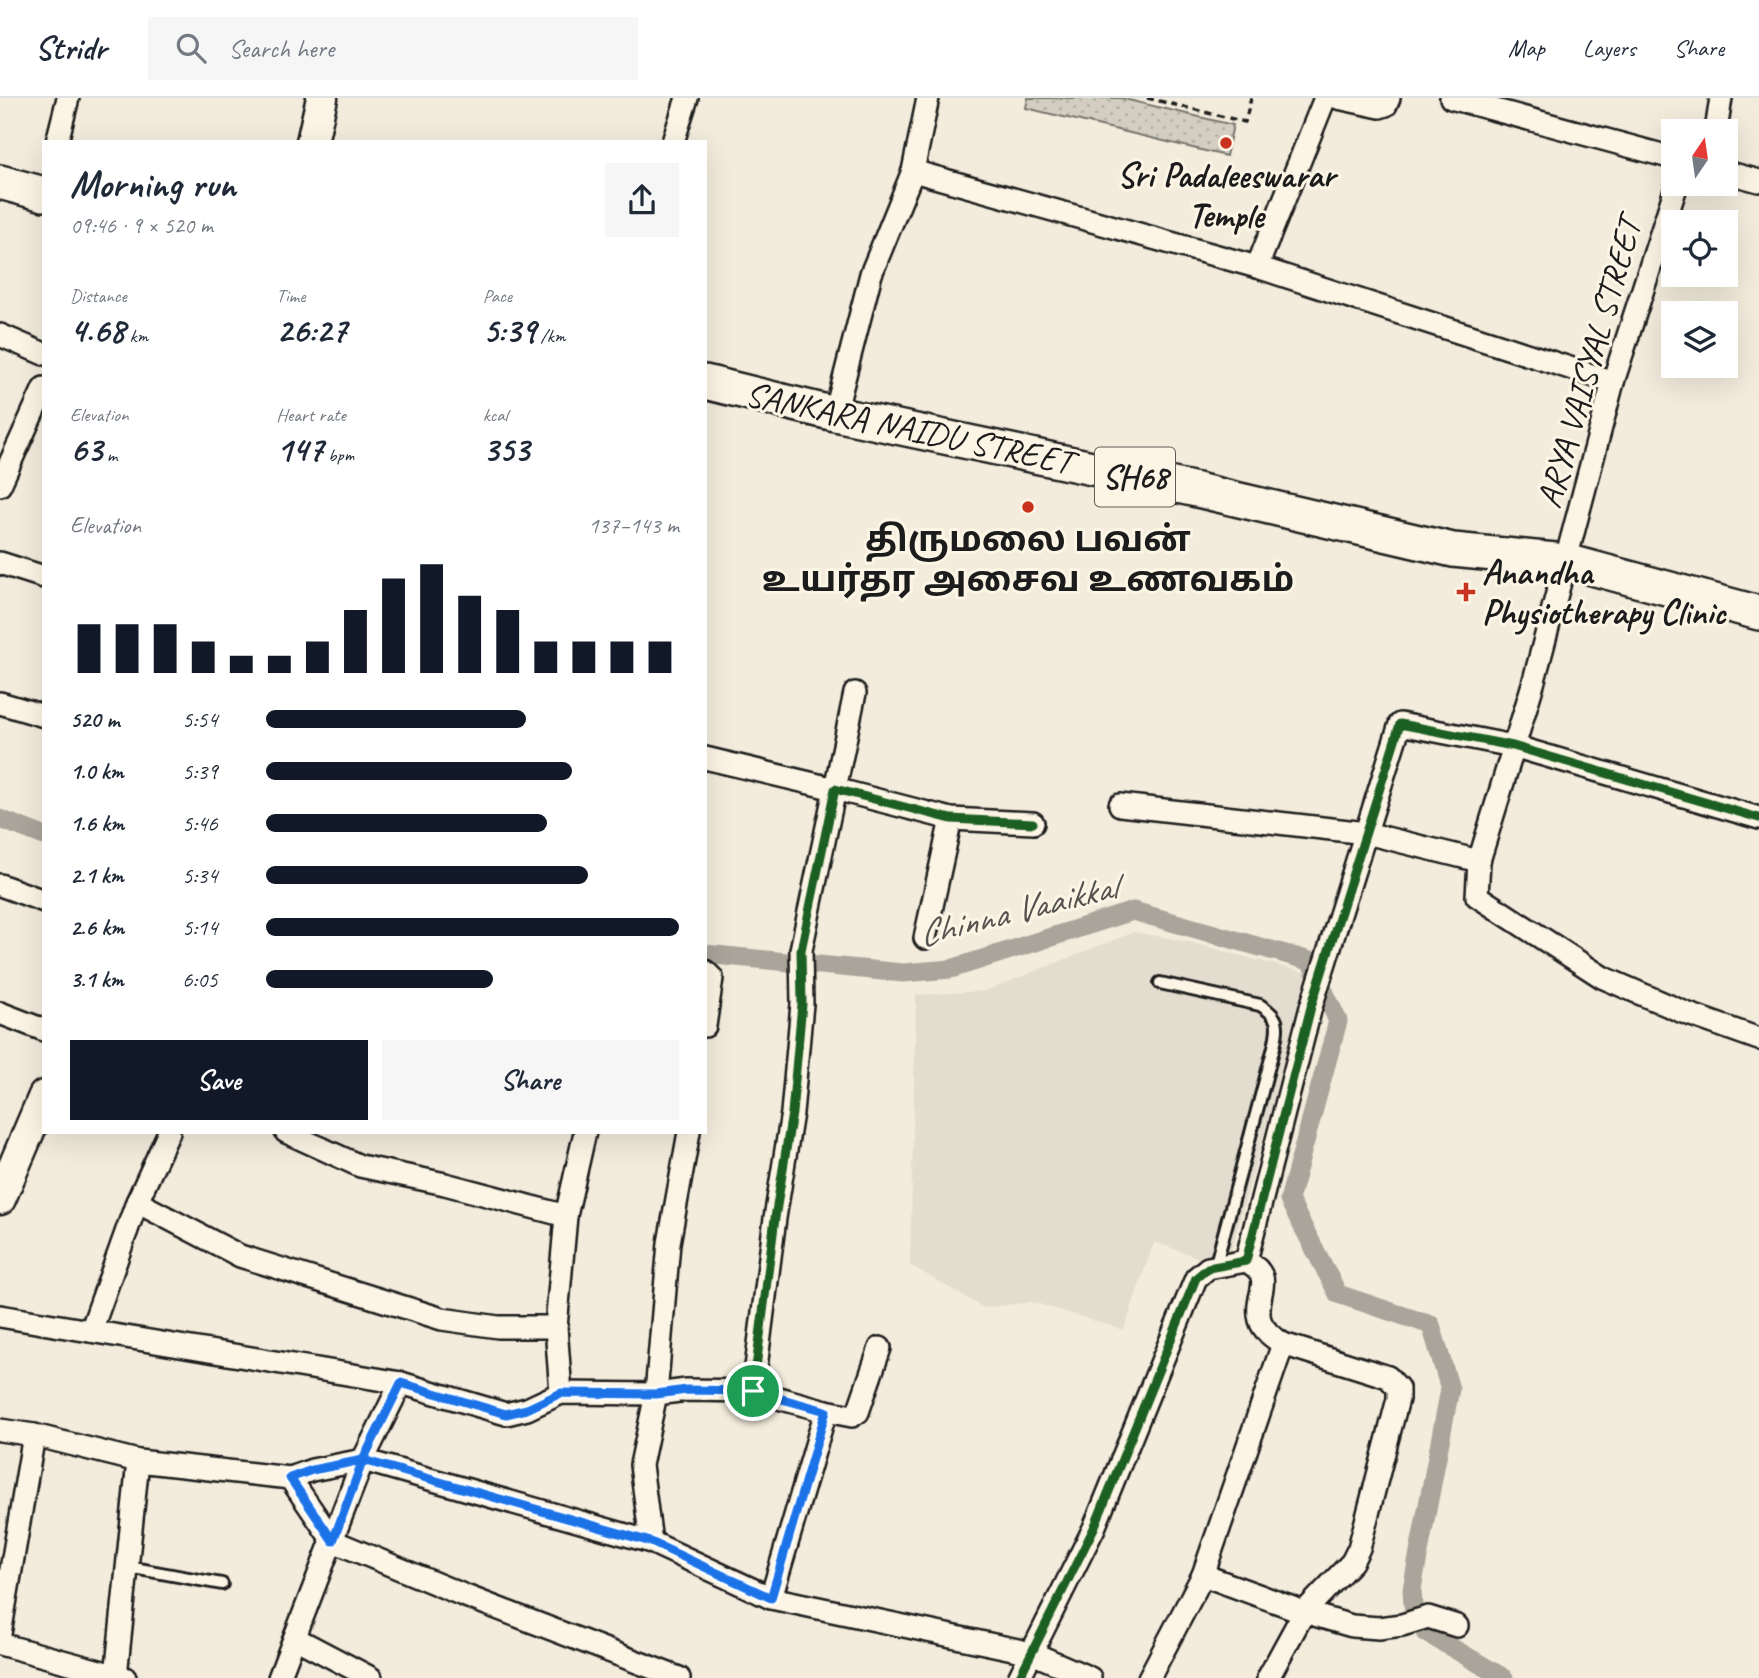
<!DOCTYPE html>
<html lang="en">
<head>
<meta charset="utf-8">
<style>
	:root { --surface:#fff; --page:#f6f6f7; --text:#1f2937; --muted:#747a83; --line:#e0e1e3; --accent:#111827 }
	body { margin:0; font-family:Caveat,"Noto Sans Tamil",sans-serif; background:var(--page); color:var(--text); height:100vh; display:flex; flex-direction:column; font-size:26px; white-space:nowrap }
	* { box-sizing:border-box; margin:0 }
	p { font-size:23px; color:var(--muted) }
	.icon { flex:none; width:38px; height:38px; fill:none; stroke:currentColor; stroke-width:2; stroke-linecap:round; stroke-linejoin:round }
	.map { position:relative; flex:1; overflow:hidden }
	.side { position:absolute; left:42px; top:42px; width:665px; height:994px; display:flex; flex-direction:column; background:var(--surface); border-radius:0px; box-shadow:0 7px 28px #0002 }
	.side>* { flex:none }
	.needle { width:46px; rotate:13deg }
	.tools { position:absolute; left:1661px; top:21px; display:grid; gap:14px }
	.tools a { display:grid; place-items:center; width:77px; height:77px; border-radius:0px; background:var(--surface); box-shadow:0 7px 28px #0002; font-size:35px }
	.pin { position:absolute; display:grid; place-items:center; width:60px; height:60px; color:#fff; margin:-30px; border:4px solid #fff; border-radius:50%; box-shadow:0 2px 7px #0007 }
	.round { display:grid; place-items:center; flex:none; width:74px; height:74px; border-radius:0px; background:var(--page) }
	.summary { display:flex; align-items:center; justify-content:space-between; height:119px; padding:0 28px }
	h1 { font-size:38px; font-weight:600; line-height:52px }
	.figures { display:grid; grid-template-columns:repeat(3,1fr); gap:10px; height:119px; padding:7px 28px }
	.figures div { display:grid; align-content:center }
	.figures b { font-size:35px; font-weight:600 }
	.figures small { font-size:19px; font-weight:400 }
	.figures p { font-size:19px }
	.chart { height:196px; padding:14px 28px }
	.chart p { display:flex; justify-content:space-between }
	.chart svg { width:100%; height:126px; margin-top:7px; stroke:var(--accent); stroke-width:6 }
	.cta { display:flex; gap:14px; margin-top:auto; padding:14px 28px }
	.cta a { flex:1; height:80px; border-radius:0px; background:var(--accent); color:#fff; font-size:28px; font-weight:600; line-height:80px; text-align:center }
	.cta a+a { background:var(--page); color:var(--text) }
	ul { padding:0 28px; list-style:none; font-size:23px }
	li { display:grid; grid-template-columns:112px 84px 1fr; align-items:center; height:52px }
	li i { height:18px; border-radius:9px; background:var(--accent) }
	header { display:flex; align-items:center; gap:42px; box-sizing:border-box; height:98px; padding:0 35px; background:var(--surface); border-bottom:2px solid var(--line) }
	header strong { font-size:33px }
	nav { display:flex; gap:38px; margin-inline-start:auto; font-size:24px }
	.search { width:490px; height:63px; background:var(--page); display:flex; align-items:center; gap:18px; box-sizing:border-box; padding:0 24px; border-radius:0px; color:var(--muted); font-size:26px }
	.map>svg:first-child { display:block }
	.built { fill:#e3ddcf }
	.garden { fill:url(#garden-dots); stroke:#78756e; stroke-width:2 }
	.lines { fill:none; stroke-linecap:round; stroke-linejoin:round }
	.canal { stroke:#aaa59b; stroke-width:19 }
	.lane-casing { stroke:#1c1c1c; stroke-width:16 }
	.street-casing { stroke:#1c1c1c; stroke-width:26 }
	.secondary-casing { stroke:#1c1c1c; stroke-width:35 }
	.primary-casing { stroke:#1c1c1c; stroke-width:38 }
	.path { stroke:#1c1c1c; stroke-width:3.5; stroke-dasharray:7 5; stroke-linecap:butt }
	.lane { stroke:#fcf5e5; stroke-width:10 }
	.street { stroke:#fcf5e5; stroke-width:21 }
	.secondary { stroke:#fcf5e5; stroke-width:30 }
	.primary { stroke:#fcf5e5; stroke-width:33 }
	.cycleway-casing { stroke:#fcf5e5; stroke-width:13 }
	.cycleway { stroke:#1b5e20; stroke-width:9 }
	.route-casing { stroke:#fff; stroke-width:14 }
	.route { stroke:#1a73e8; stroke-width:9 }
	.poi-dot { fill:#c8321e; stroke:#fcf5e5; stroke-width:2.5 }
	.labels { text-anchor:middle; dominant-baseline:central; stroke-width:6; stroke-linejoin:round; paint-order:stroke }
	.shield { fill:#fcf5e5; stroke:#5f5d58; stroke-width:2 }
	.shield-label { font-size:33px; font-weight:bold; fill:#1c1c1c }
	.poi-label { font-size:35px; font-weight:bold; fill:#1c1c1c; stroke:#fcf5e5 }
	.street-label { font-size:35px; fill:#1c1c1c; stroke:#fcf5e5 }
	.water-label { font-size:37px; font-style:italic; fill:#55534f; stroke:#fcf5e5 }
</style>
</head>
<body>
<header>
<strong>Stridr</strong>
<div class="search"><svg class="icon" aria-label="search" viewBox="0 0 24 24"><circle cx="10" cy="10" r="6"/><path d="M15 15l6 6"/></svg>Search here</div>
<nav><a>Map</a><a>Layers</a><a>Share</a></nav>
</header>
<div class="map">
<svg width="1759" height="1580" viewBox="0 0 1759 1580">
	<defs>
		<pattern id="garden-dots" width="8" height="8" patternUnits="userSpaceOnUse" patternTransform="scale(1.75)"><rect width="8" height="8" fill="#d3cec1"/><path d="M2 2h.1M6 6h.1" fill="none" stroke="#b5b0a5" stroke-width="1.8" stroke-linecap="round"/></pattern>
	</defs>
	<rect width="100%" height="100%" fill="#f3ecdd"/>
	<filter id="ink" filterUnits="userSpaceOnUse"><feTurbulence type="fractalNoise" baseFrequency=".0143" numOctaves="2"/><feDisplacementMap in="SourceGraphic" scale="14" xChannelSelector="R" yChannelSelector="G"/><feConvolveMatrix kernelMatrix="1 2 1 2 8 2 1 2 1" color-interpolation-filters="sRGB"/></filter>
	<g filter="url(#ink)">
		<polygon class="built" points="1134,834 1185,843 1310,876 1226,1169 1154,1144 1124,1232 1032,1204 984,1210 910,1167 916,897 985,893"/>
		<polygon class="garden" points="1028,0 1120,0 1233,27 1226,58 1026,10"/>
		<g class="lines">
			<g class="canal">
				<polyline points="0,721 44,738"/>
				<polyline points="705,856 903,875 951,871 1133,813 1310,863 1338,923 1289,1102 1338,1196 1431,1227 1450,1291 1412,1491 1413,1508"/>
				<polyline points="1425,1534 1504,1580"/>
			</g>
			<defs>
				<g id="lane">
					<path d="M1160,885L1260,907C1280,919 1279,927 1274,949L1215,1169"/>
					<polyline points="128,1469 222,1486"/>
				</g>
				<g id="street">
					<polyline points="1338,0 1380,9 1386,7 1389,0"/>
					<polyline points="1451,0 1673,60"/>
					<polyline points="1716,33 1721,0"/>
					<polyline points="57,44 68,0"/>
					<polyline points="673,44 687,0"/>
					<polyline points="913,73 1257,169 1613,284"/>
					<polyline points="1726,74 1759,83"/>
					<polyline points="1677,86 1613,284 1533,586 1479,763 1477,798 1602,879 1683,914 1759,941"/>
					<polyline points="1257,169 1325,0"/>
					<polyline points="0,237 44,256"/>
					<polyline points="835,316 871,176 913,73 928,0"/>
					<polyline points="0,387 44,290"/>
					<polyline points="0,465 44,479"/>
					<polyline points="0,605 44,618"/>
					<polyline points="705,660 835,691 855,595"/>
					<polyline points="1120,707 1366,735 1479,763"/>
					<polyline points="0,787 44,803"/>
					<polyline points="925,840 951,721"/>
					<polyline points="705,873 712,880 705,928"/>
					<polyline points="0,915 44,932"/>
					<polyline points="286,1034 360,1068 445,1086 566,1118"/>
					<polyline points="137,1104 240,1158 442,1221 498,1229 556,1229"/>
					<polyline points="0,1218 401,1285 506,1316 527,1311 561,1295 656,1296 687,1292 753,1293"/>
					<polyline points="91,1233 137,1104 169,1034"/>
					<polyline points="561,1295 556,1229 566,1118 585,1034"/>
					<polyline points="826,1313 852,1318 858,1314 880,1250"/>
					<polyline points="0,1332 34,1337 138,1363 290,1380 333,1443 463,1497 679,1580"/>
					<polyline points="290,1380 312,1372 363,1362 651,1444 771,1500 1032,1555 1090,1580"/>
					<polyline points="651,1444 641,1367 656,1296 669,1145 689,1034"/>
					<polyline points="1203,1477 1304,1514 1352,1528 1379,1530 1402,1527 1428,1519 1457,1528"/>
					<polyline points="771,1500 826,1313 753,1293 775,1120 792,1015 802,906 801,852 835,691 951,721 1033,725"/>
					<polyline points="0,1536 34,1337"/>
					<polyline points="295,1540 371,1580"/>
					<polyline points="0,1546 125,1580"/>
					<polyline points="116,1578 138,1363"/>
					<polyline points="279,1580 363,1362 401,1285"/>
					<polyline points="1019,1580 1094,1430 1196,1180 1208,1170 1246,1163 1311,909 1400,626 1513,648 1759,720"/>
					<path d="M1149,1580L1203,1477L1283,1246C1274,1240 1263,1233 1260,1222C1253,1196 1278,1180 1246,1163"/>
					<polyline points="1268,1580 1304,1514 1352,1464 1359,1450 1398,1301 1398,1290 1388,1279 1283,1246"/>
				</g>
				<g id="secondary">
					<polyline points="312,44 322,0"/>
					<polyline points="0,1101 44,998"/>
				</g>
				<g id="primary">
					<polyline points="0,84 44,96"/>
					<polyline points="705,284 835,316 1197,392 1453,452 1566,463 1759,515"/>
				</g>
			</defs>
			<use href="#lane" class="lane-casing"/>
			<use href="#street" class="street-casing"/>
			<use href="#secondary" class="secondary-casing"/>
			<use href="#primary" class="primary-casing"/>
			<polyline class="path" points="1147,0 1245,24 1251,0"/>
			<use href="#lane" class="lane"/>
			<use href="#street" class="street"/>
			<use href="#secondary" class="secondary"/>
			<use href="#primary" class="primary"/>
			<defs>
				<g id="cycleway">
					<polyline points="771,1500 826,1313 753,1293 775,1120 792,1015 802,906 801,852 835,691 951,721 1033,725"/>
					<polyline points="1019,1580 1094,1430 1196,1180 1208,1170 1246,1163 1311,909 1400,626 1513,648 1759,720"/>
				</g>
			</defs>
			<use href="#cycleway" class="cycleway-casing"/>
			<use href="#cycleway" class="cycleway"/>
		</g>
	</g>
	<g class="lines" filter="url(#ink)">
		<defs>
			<polyline id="route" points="753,1293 687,1292 656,1296 561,1295 527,1311 506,1316 401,1285 363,1362 333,1443 290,1380 312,1372 363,1362 651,1444 771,1500 826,1313 753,1293"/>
		</defs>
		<use href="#route" class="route-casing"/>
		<use href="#route" class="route"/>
	</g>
	<g class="poi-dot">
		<circle cx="1226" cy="45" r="7"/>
		<circle cx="1028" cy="409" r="7"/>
		<path d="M1462.5 483.5h7v7h7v7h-7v7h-7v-7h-7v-7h7z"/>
	</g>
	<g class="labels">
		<rect class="shield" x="1095" y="349.5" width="80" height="59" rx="5"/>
		<g class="shield-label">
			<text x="1135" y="379">SH68</text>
		</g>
		<g class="poi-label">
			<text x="1226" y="77">Sri Padaleeswarar<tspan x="1226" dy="40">Temple</tspan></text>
			<text x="1028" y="441">திருமலை பவன்<tspan x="1028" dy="40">உயர்தர அசைவ உணவகம்</tspan></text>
			<text x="1482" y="474" text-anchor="start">Anandha<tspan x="1482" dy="40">Physiotherapy Clinic</tspan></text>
		</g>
		<g class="street-label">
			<text transform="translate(1589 265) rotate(-74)">ARYA VAISYAL STREET</text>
			<text transform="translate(909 330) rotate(12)">SANKARA NAIDU STREET</text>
		</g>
		<g class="water-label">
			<text transform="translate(1017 812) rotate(-14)">Chinna Vaaikkal</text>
		</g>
	</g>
</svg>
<div class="tools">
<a><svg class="needle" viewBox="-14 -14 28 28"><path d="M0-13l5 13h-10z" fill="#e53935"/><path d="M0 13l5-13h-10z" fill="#747a83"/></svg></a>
<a><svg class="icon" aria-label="locate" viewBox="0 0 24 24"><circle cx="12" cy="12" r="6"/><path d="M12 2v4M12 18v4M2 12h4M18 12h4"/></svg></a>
<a><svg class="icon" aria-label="layers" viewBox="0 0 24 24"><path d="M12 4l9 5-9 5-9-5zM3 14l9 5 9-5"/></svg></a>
</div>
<div class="pin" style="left:753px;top:1293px;background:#1e9e55"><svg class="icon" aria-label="arrive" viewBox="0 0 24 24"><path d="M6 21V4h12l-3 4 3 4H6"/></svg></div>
<section class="side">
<div class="summary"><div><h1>Morning run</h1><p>09:46 · 9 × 520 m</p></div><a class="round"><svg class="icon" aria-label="share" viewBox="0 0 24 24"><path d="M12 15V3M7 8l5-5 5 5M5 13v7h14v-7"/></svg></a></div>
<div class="figures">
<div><p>Distance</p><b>4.68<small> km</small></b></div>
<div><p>Time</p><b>26:27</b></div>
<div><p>Pace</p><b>5:39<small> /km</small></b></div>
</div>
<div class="figures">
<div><p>Elevation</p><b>63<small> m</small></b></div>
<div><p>Heart rate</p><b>147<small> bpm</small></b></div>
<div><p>kcal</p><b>353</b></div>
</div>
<div class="chart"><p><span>Elevation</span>137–143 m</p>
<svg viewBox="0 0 160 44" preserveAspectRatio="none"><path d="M5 44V27M15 44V27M25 44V27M35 44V33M45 44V38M55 44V38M65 44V33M75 44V22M85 44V11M95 44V6M105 44V17M115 44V22M125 44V33M135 44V33M145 44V33M155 44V33"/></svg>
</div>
<ul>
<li><b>520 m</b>5:54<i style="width:63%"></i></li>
<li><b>1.0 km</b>5:39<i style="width:74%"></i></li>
<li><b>1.6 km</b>5:46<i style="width:68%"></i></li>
<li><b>2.1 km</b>5:34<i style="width:78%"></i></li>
<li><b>2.6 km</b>5:14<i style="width:100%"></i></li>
<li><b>3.1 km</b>6:05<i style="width:55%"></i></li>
</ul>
<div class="cta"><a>Save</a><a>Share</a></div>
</section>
</div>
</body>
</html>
